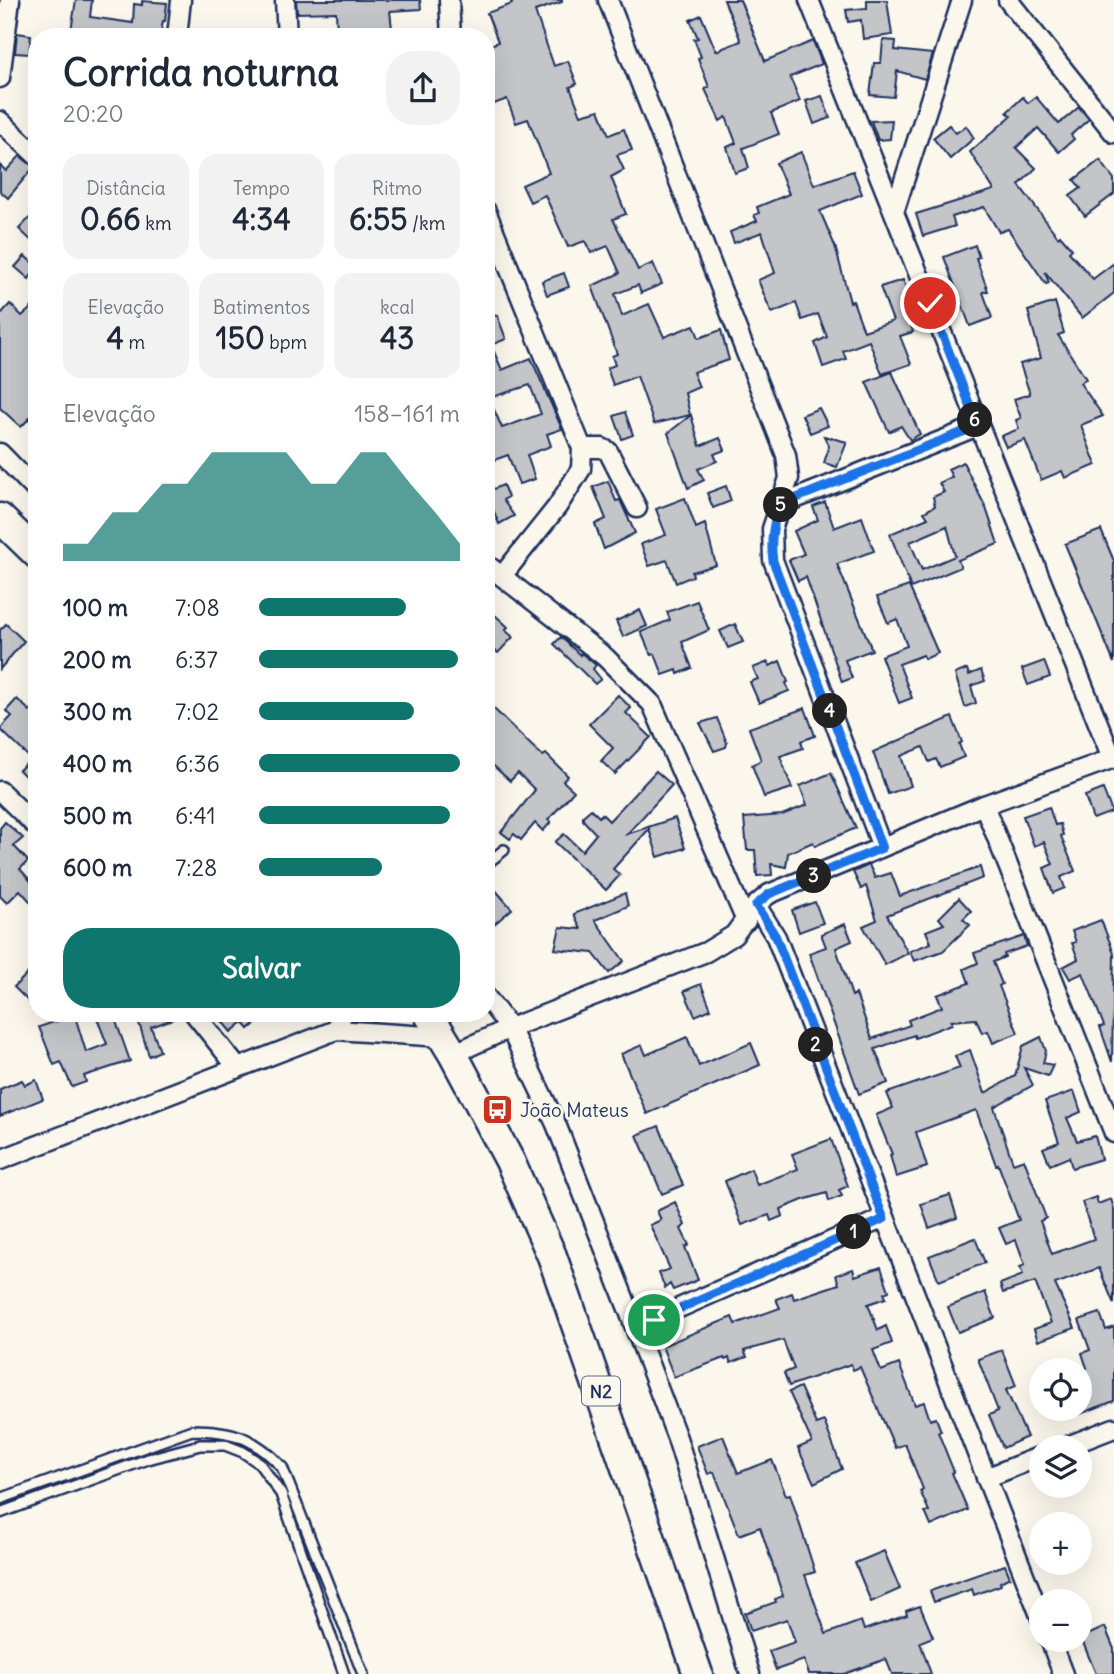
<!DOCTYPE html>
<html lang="pt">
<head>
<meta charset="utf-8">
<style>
	:root { --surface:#fff; --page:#f2f2f3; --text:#1f2937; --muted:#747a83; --accent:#0f766e }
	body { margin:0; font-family:Delius,sans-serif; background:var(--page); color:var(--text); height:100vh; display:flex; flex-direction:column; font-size:26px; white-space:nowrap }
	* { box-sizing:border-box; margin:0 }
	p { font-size:23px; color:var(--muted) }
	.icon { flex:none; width:38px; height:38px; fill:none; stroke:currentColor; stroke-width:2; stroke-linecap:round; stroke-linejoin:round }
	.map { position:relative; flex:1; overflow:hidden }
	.side { position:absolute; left:28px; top:28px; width:467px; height:994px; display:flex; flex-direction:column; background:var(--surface); border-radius:28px; box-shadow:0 7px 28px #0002 }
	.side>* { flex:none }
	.fabs { position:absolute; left:1029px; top:1358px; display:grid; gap:14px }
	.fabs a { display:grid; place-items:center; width:63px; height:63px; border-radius:50%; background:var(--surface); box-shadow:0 7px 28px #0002; font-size:35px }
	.pin { position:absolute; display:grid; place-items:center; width:60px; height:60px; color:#fff; margin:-30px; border:4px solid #fff; border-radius:50%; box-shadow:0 2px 7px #0007 }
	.km { position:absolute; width:35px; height:35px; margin:-18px; border-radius:50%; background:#222; color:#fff; font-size:19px; line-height:35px; text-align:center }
	.round { display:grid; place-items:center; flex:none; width:74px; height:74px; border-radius:28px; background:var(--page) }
	.headline { display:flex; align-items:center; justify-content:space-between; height:119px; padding:0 35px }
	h1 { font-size:38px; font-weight:700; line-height:52px }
	.stats { display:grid; grid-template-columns:repeat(3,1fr); gap:10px; height:119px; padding:7px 35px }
	.stats div { display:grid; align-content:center; border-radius:18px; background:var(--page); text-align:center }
	.stats b { font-size:30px; font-weight:700 }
	.stats small { font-size:19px; font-weight:400 }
	.stats p { font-size:19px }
	.chart { height:196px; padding:14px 35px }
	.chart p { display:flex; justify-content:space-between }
	.chart svg { width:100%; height:126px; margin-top:7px; fill:var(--accent); opacity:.7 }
	.action { display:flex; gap:14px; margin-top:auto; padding:14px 35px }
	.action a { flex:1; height:80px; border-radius:28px; background:var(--accent); color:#fff; font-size:28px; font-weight:700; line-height:80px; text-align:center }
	ul { padding:0 35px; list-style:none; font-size:23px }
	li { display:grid; grid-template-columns:112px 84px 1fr; align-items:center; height:52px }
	li i { height:18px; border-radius:9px; background:var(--accent) }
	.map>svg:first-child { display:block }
	.building { fill:#c3c5c9; stroke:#1b2f5e; stroke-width:2; fill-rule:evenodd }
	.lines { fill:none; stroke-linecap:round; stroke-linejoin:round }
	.lane-casing { stroke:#1b2f5e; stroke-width:14 }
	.street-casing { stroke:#1b2f5e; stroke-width:23 }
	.primary-casing { stroke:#1b2f5e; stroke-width:33 }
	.lane { stroke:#fbf7ec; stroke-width:9 }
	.street { stroke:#fbf7ec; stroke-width:18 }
	.primary { stroke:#fbf7ec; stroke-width:28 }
	.route-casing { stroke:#fff; stroke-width:14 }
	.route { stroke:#1a73e8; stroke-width:9 }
	.labels { text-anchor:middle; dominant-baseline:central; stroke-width:6; stroke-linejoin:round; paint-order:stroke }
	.shield { fill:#fbf7ec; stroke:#5e6b89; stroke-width:2 }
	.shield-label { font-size:18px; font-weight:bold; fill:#1b2f5e }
	.poi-label { font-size:19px; fill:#1b2f5e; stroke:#fbf7ec; text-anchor:start }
</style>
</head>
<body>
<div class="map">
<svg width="1114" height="1674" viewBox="0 0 1114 1674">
	<rect width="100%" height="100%" fill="#fbf7ec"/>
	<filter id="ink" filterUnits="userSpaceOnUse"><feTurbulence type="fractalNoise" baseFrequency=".0143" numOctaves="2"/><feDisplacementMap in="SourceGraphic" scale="14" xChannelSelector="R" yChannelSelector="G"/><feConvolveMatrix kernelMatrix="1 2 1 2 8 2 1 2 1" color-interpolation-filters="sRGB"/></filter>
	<g filter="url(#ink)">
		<g class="building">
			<polygon points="76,0 92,0 90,17 133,23 134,4 142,5 142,1 167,3 165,21 163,21 160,37 70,37"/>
			<polygon points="296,0 420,0 421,9 390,11 393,37 357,37 357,31 337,33 336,12 297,13"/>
			<polygon points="510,0 562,0 562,2 535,11 554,66 568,61 577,84 570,87 581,115 599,110 609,135 624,129 632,150 617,155 624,170 611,177 626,214 613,219 638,270 653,263 662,284 641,293 638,285 615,294 622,316 649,304 664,337 694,325 699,338 721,330 729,360 693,372 699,387 685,393 690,415 654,424 637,376 613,385 607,368 615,365 612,356 617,354 592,286 620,273 608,246 591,253 585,241 568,247 545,195 530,202 522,185 549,173 528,119 516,123 507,99 486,107 486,47 498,42 487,13 512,4"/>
			<polygon points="724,0 740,0 765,61 813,41 822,64 790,77 800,101 771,113 779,134 743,148 749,168 735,173 727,147 736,143 726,117 720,121 705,89 709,87 698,58 701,57 694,39 698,38 690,20 701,15 716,51 741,41"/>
			<polygon points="867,0 887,0 892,35 863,39 861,20 848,22 846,10 867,8"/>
			<polygon points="17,33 31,35 29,54 15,53"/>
			<polygon points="883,40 896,41 895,50 933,54 925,79 897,71 894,97 870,95 874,63 881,63"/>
			<polygon points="822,96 830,118 814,124 806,101"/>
			<polygon points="1023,97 1028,103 1036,97 1059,124 1079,107 1089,119 1071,135 1074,139 1059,152 1038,128 1016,148 1036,168 1019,185 1058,237 1060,235 1072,249 1069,252 1093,279 1114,263 1114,293 1082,318 1045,272 1049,283 1046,284 1008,229 999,232 984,207 952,217 955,226 923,236 916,214 994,190 970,152 1011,116 1007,112"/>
			<polygon points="892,120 890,139 878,140 871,121"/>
			<polygon points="949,125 956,133 966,126 974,138 950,159 933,138"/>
			<polygon points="801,152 814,185 853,171 862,194 820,211 835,246 850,302 853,301 864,331 893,321 880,287 903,280 911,299 904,301 913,332 900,336 911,364 882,374 869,341 843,351 846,359 823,367 815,343 827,337 818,314 802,320 796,303 772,313 767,302 758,280 775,273 762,232 734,243 730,232 757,221 754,215 759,213 757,207 789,194 776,163"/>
			<polygon points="20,156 34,167 8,198 0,191 0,165 6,171"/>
			<polygon points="1100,160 1114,179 1114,194 1085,216 1070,196 1081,188 1074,180"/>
			<polygon points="37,210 37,246 19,229"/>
			<polygon points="975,245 979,257 976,258 988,291 983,292 992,318 970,326 944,257"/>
			<polygon points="25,256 37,267 29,279 15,267"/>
			<polygon points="564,273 569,287 547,295 542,281"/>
			<polygon points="1055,302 1064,333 1058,335 1086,379 1080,383 1103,416 1081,425 1096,465 1065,478 1062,471 1041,480 1025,440 1006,447 1001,436 1019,429 1016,420 1021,418 1014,399 1030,394 1020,364 1041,358 1028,311"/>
			<polygon points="37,303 37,373 30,383 37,389 37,410 21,427 0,408 0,315 10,304 22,316"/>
			<path d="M497,315L506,339L491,345L502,370L531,358L562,429L547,434L551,446L527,455L535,479L519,484L508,455L486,463V319ZM530,385L541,414L502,428L489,398Z"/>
			<polygon points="892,372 920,434 910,440 901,426 889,432 866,382"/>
			<polygon points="819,408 828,426 810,433 802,415"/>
			<polygon points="625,412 633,435 622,439 614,416"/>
			<polygon points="691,415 700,446 720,438 725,450 714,454 717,461 698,469 704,480 688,488 668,433"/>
			<polygon points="824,436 847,442 837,467 824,463 829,446"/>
			<path d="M963,462L986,508L998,544L958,560L961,567L911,588L890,534L928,518L924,512L935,506L933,497L944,492L939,483L952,477L948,469ZM947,526L955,556L922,570L910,542Z"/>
			<polygon points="608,481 616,501 620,500 635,533 604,549 595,524 606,519 593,487"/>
			<polygon points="503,485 508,497 503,500 514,516 499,524 486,492"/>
			<polygon points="726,486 731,501 713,508 707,493"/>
			<polygon points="685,498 696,528 705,524 716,565 692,572 693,576 676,583 667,560 649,566 641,544 666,535 656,509"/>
			<polygon points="825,502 834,528 862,517 874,551 837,564 872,650 845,660 852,678 842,682 806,577 798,581 789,560 804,554 794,531 818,520 813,507"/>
			<polygon points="1101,530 1114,561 1114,663 1065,544"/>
			<polygon points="909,586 938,653 925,659 923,655 899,664 912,698 899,703 881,656 907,646 897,619 888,623 877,597"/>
			<polygon points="697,601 709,630 682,642 692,668 678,674 677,670 663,675 655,654 651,655 641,632 670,620 667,612"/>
			<polygon points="640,610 647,626 623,637 616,621"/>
			<polygon points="495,615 508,627 505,630 513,637 498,653 486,643 486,624"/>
			<polygon points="6,624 24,641 0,669 0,630"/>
			<polygon points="735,624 743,642 728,648 720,631"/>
			<polygon points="561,637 580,655 581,653 596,665 593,669 601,679 595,684 554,644"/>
			<polygon points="780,661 788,682 786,683 789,691 759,703 750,682 758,679 753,668 768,662 770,666"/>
			<polygon points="1044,661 1050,677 1028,685 1022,669"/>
			<polygon points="967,669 969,675 981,670 985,681 971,686 976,703 965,707 955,674"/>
			<polygon points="618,695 631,708 626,713 651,737 615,774 601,761 613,748 589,724"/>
			<polygon points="17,699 30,711 37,703 37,788 19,770 31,759 0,729 12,716 6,711"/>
			<polygon points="493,708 532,746 543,756 546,754 568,776 563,781 574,791 548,820 551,822 543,831 535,823 521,840 514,834 510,839 501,832 535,790 518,773 510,781 486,759 486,715"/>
			<polygon points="805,708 815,736 801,741 803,748 780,756 792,788 764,797 752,765 761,760 749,728"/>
			<polygon points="952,717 962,742 959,744 964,757 940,767 936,759 929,762 923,747 901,756 911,786 888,794 873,752"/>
			<polygon points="717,718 727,743 726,747 714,751 700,723"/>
			<polygon points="656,771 672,785 627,834 675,818 685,848 658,857 649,829 613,869 620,875 606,890 555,842 564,834 582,851 596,834 583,820 583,816 591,809 599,817 602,814 609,821"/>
			<polygon points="831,773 856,828 815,846 813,842 788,853 786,867 771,864 772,875 757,876 755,850 747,850 744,818 782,815 807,805 800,786"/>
			<polygon points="1103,789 1112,812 1093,819 1085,796"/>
			<polygon points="1049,807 1055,825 1060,824 1063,835 1061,836 1075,871 1061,877 1065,888 1053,893 1044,868 1053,864 1044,842 1034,846 1023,816"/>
			<polygon points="5,822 23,838 14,846 28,861 20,869 37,888 37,909 20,890 7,903 0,896 0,828"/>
			<polygon points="869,865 875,878 891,873 900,896 980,867 983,878 887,915 908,953 885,965 863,926 877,920 866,886 861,889 853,872"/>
			<polygon points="486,879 512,909 486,931"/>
			<polygon points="625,893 628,906 595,920 624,961 609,973 593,953 555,949 560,927 581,929 574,914"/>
			<polygon points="959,898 971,911 963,919 970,925 943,951 914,961 910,951 931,943 926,931 944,924 939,918"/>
			<polygon points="815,902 823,923 799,932 792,910"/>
			<polygon points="1101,920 1114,953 1112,1062 1100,1027 1104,1026 1083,973 1070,979 1063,967 1078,959 1072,943 1076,942 1072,931"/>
			<polygon points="845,924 852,941 836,948 852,996 856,994 872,1039 910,1025 908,1020 942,1007 937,995 969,983 964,969 978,963 974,953 1024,936 1027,946 1004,954 1005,957 993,962 1002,984 999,986 1018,1033 993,1043 988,1031 982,1033 976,1019 951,1021 952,1024 915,1038 914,1035 875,1049 888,1083 859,1094 809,953 826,947 821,934"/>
			<polygon points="37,964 37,1010 14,987"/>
			<polygon points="701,984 711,1009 695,1016 684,991"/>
			<polygon points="61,1013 74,1013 86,1052 107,1044 95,1013 113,1013 130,1061 84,1076 86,1082 72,1087 61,1062 54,1065 39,1027 63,1019"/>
			<polygon points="136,1013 183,1013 183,1015 151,1027 160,1051 149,1056"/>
			<polygon points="215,1013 268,1013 249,1029 243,1022 231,1032"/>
			<polygon points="687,1037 699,1066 751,1043 760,1065 647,1114 621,1054 642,1045 646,1055"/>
			<polygon points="1041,1037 1046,1051 1043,1063 1053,1065 1048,1076 1024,1068 1033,1085 994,1107 1013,1163 1024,1159 1046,1218 1040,1221 1052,1254 1094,1239 1082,1202 1096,1197 1098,1204 1111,1199 1114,1209 1114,1304 1099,1268 1055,1284 1075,1328 1038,1341 1034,1329 1051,1323 1035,1282 1003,1293 1000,1284 1023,1275 1020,1267 1025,1265 1016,1240 1006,1244 999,1228 1019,1220 998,1164 996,1165 976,1110 916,1132 927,1167 896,1177 890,1155 892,1154 876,1115 893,1108 887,1093 960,1068 955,1056 970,1050 985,1093 1015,1076 1023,1046"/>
			<polygon points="22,1080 25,1085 36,1080 43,1099 0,1116 0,1089"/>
			<polygon points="1074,1091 1081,1112 1067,1118 1077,1141 1095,1136 1101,1159 1072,1168 1069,1157 1050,1165 1043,1148 1059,1142 1045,1101"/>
			<polygon points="659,1126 683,1185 662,1194 637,1135"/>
			<polygon points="831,1139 848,1186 839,1190 842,1196 829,1201 827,1193 803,1200 781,1209 783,1216 771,1221 769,1215 742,1225 725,1181 751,1169 757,1185 798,1169 792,1154"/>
			<polygon points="950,1195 957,1218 929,1228 921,1204"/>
			<polygon points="675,1202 685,1225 681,1229 689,1245 685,1247 698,1280 673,1290 670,1284 665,1288 659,1273 670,1269 650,1225 661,1220 657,1211"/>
			<polygon points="975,1238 985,1263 939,1281 929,1256"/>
			<polygon points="881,1267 889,1291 884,1293 886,1298 868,1304 878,1330 886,1326 892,1343 873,1350 881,1371 899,1364 915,1405 924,1402 930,1420 936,1418 941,1431 938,1432 954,1472 952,1473 968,1510 931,1526 925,1512 929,1511 920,1491 923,1489 905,1444 895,1448 860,1367 853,1370 851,1364 789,1386 784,1373 794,1369 783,1340 744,1351 747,1357 731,1363 729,1358 725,1360 724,1358 674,1377 662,1346 732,1317 735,1324 780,1308 776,1299 792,1293 794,1299 839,1284 836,1275 853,1269 855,1276"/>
			<polygon points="985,1292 995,1318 958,1332 948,1307"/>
			<polygon points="1100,1313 1106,1330 1114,1327 1114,1401 1080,1414 1080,1371 1087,1368 1082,1353 1090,1350 1079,1320"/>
			<polygon points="1002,1350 1016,1386 1006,1390 1027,1437 1003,1448 989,1415 998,1411 978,1359"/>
			<polygon points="800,1387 816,1424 824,1421 842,1469 814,1483 798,1448 812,1442 789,1392"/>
			<polygon points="723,1436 738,1473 772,1460 786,1495 790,1494 815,1572 805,1575 826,1634 861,1621 864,1630 907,1615 906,1611 920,1606 933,1637 920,1642 931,1674 892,1674 886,1659 844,1674 809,1674 804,1660 776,1670 769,1651 795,1642 787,1619 751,1631 745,1613 776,1602 775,1599 783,1596 760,1527 739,1535 714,1472 708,1474 697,1446"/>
			<polygon points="884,1551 900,1589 871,1602 855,1563"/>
			<polygon points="1005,1565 1010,1577 1000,1582 1001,1585 974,1595 972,1589 934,1602 930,1591"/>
			<polygon points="1105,1627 1114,1649 1114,1674 1096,1674 1081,1638"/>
		</g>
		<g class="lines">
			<defs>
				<g id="lane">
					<polyline points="486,864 504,850"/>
					<path d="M0,1499L192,1430C232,1430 254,1437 282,1467L363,1674"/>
					<polyline points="0,1513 148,1459 200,1445 225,1445 243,1452 259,1463 281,1494 344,1674"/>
				</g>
				<g id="street">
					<polyline points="285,0 287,37"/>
					<polyline points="449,0 451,37"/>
					<polyline points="608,0 786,455 789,478 772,529 773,560 882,847"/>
					<polyline points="809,0 1112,758"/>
					<polyline points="1008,0 1114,133"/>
					<polyline points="177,37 181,0"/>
					<polyline points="0,78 10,0"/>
					<polyline points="0,121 37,156"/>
					<polyline points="895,209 962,0"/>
					<polyline points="486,211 582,448 581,469 557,507 502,576"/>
					<polyline points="582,448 602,448 608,451 637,508"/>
					<polyline points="0,453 37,491"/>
					<polyline points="780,505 978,426"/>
					<polyline points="486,564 605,657 652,704 746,921"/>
					<polyline points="0,791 37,827"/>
					<polyline points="984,805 1114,1133"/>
					<polyline points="756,905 776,937 1041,1618"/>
					<polyline points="486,997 510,1028 556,1124 627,1306 677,1438 750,1674"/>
					<polyline points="194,1013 237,1067"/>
					<polyline points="336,1030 343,1013"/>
					<polyline points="453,1054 510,1028 706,952 734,935 756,905 769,894 984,805 1114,758"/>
					<polyline points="0,1160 336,1030 442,1037"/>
					<polyline points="654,1319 884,1218"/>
					<polyline points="1065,1447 1114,1428"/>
					<polyline points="986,1478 1041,1456"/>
					<polyline points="1050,1640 1063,1674"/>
				</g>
				<g id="primary">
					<polyline points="0,518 37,554"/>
					<polyline points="428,1013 453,1054 510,1161 552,1256 698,1674"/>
				</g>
			</defs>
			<use href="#lane" class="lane-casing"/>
			<use href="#street" class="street-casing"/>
			<use href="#primary" class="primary-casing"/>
			<use href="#lane" class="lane"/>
			<use href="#street" class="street"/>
			<use href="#primary" class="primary"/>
		</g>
	</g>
	<g class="lines" filter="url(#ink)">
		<defs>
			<path id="route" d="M654,1320L884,1219L776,937L756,905L769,894L882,848L773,561C770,540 773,525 779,505L978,426L930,303"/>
		</defs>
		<use href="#route" class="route-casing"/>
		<use href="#route" class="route"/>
	</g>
	<defs>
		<symbol id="bus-square" viewBox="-11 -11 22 22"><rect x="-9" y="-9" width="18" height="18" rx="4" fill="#c8321e" stroke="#fbf7ec"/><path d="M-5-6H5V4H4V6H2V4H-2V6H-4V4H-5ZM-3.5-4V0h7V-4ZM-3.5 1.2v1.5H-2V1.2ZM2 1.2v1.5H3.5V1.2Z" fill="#fff"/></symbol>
	</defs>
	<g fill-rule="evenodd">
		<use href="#bus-square" x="480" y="1092" width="35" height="35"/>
	</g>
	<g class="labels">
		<rect class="shield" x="582" y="1376.5" width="38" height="29" rx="5"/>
		<g class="shield-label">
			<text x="601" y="1391">N2</text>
		</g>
		<g class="poi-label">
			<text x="520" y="1110">João Mateus</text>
		</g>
	</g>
</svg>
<div class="fabs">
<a><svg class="icon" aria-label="locate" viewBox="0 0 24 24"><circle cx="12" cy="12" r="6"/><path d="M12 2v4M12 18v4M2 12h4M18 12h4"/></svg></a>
<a><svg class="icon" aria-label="layers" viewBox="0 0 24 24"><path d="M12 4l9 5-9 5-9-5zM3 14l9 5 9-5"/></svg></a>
<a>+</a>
<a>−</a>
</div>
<div class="pin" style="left:654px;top:1320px;background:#1e9e55"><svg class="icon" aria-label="arrive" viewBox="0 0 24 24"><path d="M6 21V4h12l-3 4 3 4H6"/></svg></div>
<div class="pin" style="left:930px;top:303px;background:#d93025"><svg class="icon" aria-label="check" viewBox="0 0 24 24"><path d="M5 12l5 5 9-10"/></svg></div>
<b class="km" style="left:854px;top:1232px">1</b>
<b class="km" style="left:816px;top:1045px">2</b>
<b class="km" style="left:814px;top:876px">3</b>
<b class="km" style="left:830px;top:711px">4</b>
<b class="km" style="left:781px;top:505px">5</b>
<b class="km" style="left:975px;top:420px">6</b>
<section class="side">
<div class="headline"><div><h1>Corrida noturna</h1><p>20:20</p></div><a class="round"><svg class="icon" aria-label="share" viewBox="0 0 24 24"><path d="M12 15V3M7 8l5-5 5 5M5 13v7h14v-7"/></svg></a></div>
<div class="stats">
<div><p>Distância</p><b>0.66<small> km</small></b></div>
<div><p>Tempo</p><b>4:34</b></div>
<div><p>Ritmo</p><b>6:55<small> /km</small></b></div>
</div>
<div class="stats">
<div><p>Elevação</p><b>4<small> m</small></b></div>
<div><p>Batimentos</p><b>150<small> bpm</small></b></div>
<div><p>kcal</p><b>43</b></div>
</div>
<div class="chart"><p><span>Elevação</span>158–161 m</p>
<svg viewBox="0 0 160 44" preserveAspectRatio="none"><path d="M0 44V38L10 38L20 27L30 27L40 17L50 17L60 6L70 6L80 6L90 6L100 17L110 17L120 6L130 6L140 17L150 27L160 38V44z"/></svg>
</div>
<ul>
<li><b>100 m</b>7:08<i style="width:73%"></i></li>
<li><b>200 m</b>6:37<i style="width:99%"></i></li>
<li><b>300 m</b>7:02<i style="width:77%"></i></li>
<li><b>400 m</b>6:36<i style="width:100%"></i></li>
<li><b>500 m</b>6:41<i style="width:95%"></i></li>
<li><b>600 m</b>7:28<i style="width:61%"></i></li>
</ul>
<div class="action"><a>Salvar</a></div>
</section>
</div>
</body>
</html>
